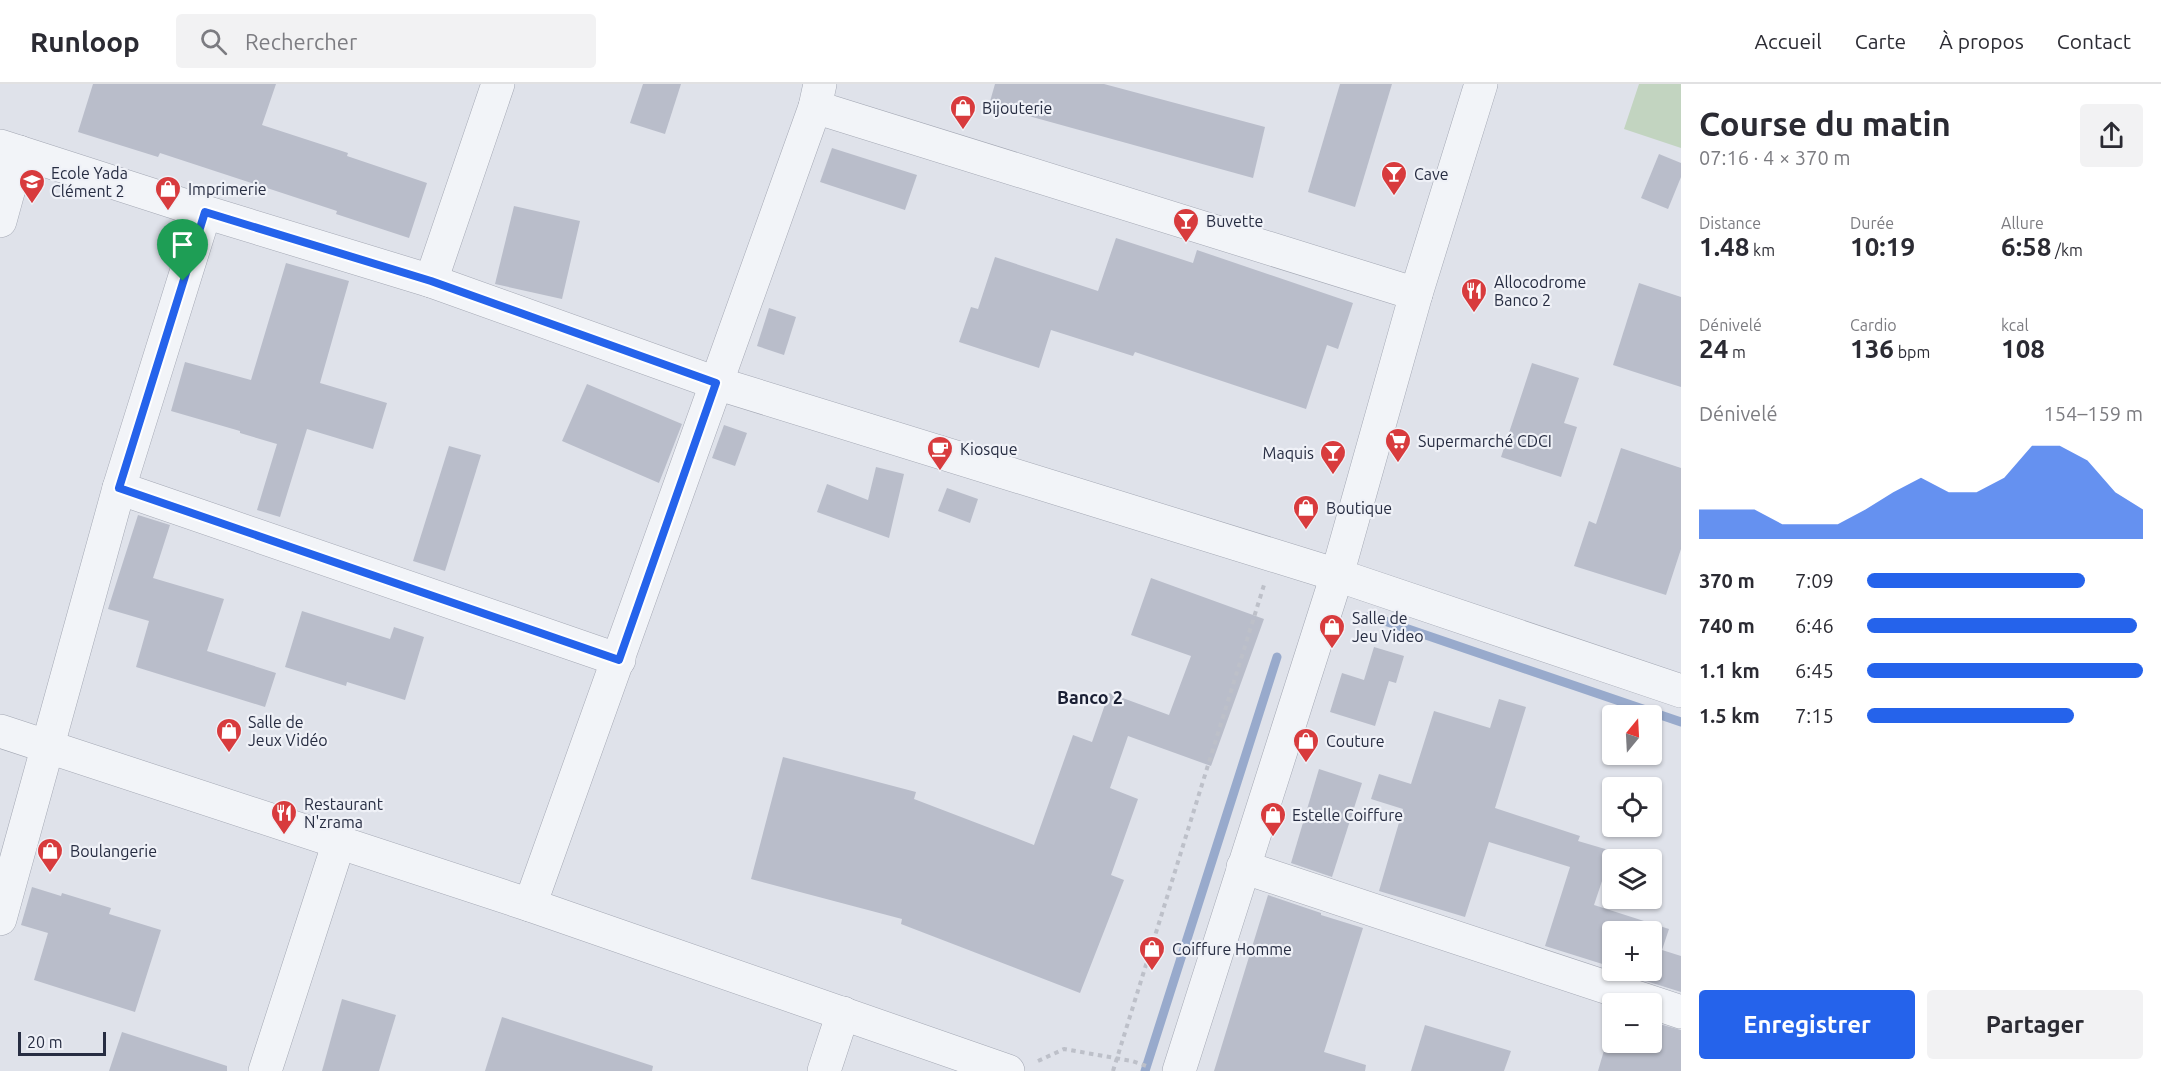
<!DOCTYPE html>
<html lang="fr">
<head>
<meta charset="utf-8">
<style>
	:root { --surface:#fff; --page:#f2f2f3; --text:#2b2b33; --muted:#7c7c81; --line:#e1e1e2; --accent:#2563eb }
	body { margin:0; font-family:Ubuntu,sans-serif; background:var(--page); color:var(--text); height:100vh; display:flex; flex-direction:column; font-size:22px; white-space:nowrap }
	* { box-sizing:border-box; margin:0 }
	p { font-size:20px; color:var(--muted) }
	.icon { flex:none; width:33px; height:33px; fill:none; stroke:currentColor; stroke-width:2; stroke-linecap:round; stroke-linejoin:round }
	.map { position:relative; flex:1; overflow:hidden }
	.panel { display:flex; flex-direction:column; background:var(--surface); width:480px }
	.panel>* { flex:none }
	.needle { width:39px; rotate:18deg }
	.controls { position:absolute; left:1602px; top:621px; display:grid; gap:12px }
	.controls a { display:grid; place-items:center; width:60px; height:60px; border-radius:6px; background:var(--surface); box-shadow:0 2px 4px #0004; font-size:30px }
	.scale { position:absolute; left:18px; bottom:15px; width:88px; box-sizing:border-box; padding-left:6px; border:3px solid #272d42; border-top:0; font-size:16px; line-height:21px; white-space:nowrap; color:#272d42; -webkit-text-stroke:4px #eff1f7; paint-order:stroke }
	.pin { position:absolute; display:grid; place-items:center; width:51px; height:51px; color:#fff; margin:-62px -26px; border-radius:50% 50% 50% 0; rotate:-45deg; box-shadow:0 0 6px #0007 }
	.pin .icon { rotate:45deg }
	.round { display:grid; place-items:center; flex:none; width:63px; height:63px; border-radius:6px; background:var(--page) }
	.head { display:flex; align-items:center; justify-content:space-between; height:102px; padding:0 18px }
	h1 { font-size:33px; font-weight:700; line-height:45px }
	.stats { display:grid; grid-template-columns:repeat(3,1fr); gap:9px; height:102px; padding:6px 18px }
	.stats div { display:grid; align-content:center }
	.stats b { font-size:26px; font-weight:700 }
	.stats small { font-size:16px; font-weight:400 }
	.stats p { font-size:16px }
	.chart { height:168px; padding:12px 18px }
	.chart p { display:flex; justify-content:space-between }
	.chart svg { width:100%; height:108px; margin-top:6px; fill:var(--accent); opacity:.7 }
	.button { display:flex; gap:12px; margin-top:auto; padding:12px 18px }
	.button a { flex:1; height:69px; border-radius:6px; background:var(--accent); color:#fff; font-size:24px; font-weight:700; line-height:69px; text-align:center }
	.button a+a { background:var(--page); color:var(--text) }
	ul { padding:0 18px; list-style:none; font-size:20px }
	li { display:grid; grid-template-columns:96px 72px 1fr; align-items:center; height:45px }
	li i { height:15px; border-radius:8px; background:var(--accent) }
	header { display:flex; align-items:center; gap:36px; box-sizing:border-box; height:84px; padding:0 30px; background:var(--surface); border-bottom:2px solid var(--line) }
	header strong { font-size:28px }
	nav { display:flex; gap:33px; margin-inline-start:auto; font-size:21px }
	.search { width:420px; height:54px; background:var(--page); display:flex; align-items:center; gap:15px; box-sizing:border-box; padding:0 21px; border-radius:6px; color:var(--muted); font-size:22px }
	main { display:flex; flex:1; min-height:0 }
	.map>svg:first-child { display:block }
	.pitch { fill:#c2d4c0 }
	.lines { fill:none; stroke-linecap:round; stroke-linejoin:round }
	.stream { stroke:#98aacc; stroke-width:9 }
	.building { fill:#b9bdca }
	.minor-casing { stroke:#a4a8b4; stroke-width:34 }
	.tertiary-casing { stroke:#a4a8b4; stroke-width:34 }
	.path { stroke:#bdc0c9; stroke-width:4; stroke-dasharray:4.5 4.5; stroke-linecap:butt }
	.minor { stroke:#f2f4f8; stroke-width:33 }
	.tertiary { stroke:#f2f4f8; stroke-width:33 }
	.route-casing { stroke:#fff; stroke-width:12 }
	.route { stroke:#2563eb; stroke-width:8 }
	.labels { text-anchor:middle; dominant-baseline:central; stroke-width:4.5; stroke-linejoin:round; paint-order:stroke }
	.poi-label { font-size:16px; fill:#272d42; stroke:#eff1f7; text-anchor:start }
	.neighbourhood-label { font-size:18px; font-weight:bold; fill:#191e33; stroke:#eff1f7 }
</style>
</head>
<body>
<header>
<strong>Runloop</strong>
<div class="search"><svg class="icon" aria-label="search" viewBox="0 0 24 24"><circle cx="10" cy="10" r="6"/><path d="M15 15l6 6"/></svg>Rechercher</div>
<nav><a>Accueil</a><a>Carte</a><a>À propos</a><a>Contact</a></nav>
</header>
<main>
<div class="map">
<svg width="1681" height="987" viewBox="0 0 1681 987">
	<rect width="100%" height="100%" fill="#dfe2ea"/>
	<polygon class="pitch" points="1639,0 1681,0 1681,64 1624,45"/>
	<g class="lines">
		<g class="stream">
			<polyline points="1370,532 1681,638"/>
			<polyline points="1145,987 1277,573"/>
		</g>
	</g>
	<g class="building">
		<polygon points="93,0 276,0 262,41 348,69 347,72 427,99 409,154 336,130 337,127 160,69 158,73 78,48"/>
		<polygon points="643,0 681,0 665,50 630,39"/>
		<polygon points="995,0 1104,0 1265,43 1253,94 989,21"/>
		<polygon points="1340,0 1392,0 1355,123 1308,108"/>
		<polygon points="832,64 917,91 905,126 820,98"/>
		<polygon points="1659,70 1681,79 1681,93 1668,125 1641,114"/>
		<polygon points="514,122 580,137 562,215 495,200"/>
		<polygon points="1116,154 1193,179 1197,166 1353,219 1338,265 1327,261 1306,325 1135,268 1133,272 1051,246 1039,284 959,258 971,223 978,225 995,173 1098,207"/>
		<polygon points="286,179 349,197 320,299 387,319 373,365 307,345 280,433 257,426 277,360 240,349 240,347 171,327 185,278 251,296"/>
		<polygon points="1639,199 1681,213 1681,303 1613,281"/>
		<polygon points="769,224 796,233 784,271 757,262"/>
		<polygon points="1532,279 1579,294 1564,339 1577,343 1561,393 1501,373"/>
		<polygon points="587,300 682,340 659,399 562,357"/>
		<polygon points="724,341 747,349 735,382 712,374"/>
		<polygon points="449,362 481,371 445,487 413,477"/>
		<polygon points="1621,364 1681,384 1681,465 1666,511 1574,482 1589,437 1596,440"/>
		<polygon points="876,383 904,390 889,454 817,428 827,400 868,416"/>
		<polygon points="947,404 978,415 970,439 938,427"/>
		<polygon points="138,431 170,441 153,494 224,515 207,567 276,589 265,623 136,583 149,537 108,525"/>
		<polygon points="1151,494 1264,535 1211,682 1128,652 1110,704 1138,715 1111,791 1124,796 1080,909 901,840 902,835 751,795 783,673 916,708 914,715 1034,761 1073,651 1092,658 1109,609 1169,631 1191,572 1131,551"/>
		<polygon points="302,527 390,555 394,543 424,553 405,616 347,598 346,602 285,583"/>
		<polygon points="1374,563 1404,572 1396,599 1389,597 1375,642 1330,628 1342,589 1364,596"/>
		<polygon points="1499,615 1526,623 1495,724 1580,752 1578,757 1612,767 1594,821 1669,845 1662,866 1681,872 1681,908 1627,891 1628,888 1624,886 1652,886 1652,848 1612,848 1612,883 1545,862 1570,783 1489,758 1465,833 1379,807 1403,725 1371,715 1379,690 1411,700 1434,627 1490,644"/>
		<polygon points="1319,685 1362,699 1332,793 1291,779"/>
		<polygon points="32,803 61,812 62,809 111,824 109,830 161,846 135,928 34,896 48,849 21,841"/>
		<polygon points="1268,811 1321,829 1321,831 1363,844 1324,968 1366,981 1365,987 1214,987"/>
		<polygon points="342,915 396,931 379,987 322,987"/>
		<polygon points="502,933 653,982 652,987 485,987"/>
		<polygon points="1652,938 1681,946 1681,987 1598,987 1612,939 1612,958 1652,958"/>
		<polygon points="1425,941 1511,967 1504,987 1411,987"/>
		<polygon points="122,948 227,982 227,987 109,987"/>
	</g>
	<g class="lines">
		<defs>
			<g id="minor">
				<polyline points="815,23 1416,210"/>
				<polyline points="0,62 205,128 431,197 716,299 1337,491 1681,607"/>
				<polyline points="0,137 19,68"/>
				<polyline points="431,197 498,0"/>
				<polyline points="119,404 619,576"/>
				<polyline points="0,647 530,821 1008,987"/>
				<polyline points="1243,783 1681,928"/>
				<polyline points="530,821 815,23 820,0"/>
				<polyline points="0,835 119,404 205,128"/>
				<polyline points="265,987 339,758"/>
				<polyline points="824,987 843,929"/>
			</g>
			<polyline id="tertiary" points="1179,987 1337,491 1416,210 1481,0"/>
		</defs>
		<use href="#minor" class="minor-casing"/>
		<use href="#tertiary" class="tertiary-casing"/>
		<g class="path">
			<polyline points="1038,977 1064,965 1132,977 1149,983"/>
			<polyline points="1113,987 1264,501"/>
		</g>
		<use href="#minor" class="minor"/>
		<use href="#tertiary" class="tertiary"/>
	</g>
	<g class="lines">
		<defs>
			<polygon id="route" points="205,128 431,197 716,299 619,576 119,404"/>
		</defs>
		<use href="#route" class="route-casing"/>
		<use href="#route" class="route"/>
	</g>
	<defs>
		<symbol id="shop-pin" viewBox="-11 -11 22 30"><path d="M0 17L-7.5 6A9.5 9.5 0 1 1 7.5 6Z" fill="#d83b3d" stroke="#eff1f7"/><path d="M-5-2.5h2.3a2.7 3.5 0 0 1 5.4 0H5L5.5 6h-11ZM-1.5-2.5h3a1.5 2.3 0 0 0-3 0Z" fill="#fff"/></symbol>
		<symbol id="bar-pin" viewBox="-11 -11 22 30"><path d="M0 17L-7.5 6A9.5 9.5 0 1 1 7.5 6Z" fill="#d83b3d" stroke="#eff1f7"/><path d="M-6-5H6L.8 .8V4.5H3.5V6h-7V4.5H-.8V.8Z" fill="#fff"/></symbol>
		<symbol id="school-pin" viewBox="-11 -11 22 30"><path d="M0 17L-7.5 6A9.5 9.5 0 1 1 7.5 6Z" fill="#d83b3d" stroke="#eff1f7"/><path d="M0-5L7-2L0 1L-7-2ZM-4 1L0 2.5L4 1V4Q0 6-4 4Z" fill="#fff"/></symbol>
		<symbol id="restaurant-pin" viewBox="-11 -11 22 30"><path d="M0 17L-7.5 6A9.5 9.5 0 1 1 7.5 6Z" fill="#d83b3d" stroke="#eff1f7"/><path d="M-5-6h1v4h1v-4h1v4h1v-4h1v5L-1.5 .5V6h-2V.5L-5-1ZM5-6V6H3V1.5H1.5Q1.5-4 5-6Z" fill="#fff"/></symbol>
		<symbol id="supermarket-pin" viewBox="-11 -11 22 30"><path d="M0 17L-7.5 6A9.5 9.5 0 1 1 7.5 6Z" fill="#d83b3d" stroke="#eff1f7"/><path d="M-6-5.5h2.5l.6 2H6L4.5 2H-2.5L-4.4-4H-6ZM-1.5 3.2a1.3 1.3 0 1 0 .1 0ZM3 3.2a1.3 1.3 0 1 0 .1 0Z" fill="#fff"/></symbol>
		<symbol id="cafe-pin" viewBox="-11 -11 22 30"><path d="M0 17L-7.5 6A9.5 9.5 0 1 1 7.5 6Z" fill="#d83b3d" stroke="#eff1f7"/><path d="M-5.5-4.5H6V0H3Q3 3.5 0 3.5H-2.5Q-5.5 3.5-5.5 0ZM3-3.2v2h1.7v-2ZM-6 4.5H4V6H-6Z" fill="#fff"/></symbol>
	</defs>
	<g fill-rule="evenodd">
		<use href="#shop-pin" x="948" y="9" width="30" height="40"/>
		<use href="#bar-pin" x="1379" y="75" width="30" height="40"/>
		<use href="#school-pin" x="17" y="83" width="30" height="40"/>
		<use href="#shop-pin" x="153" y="90" width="30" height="40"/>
		<use href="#bar-pin" x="1171" y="122" width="30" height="40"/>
		<use href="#restaurant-pin" x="1459" y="192" width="30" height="40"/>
		<use href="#supermarket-pin" x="1383" y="342" width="30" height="40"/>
		<use href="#cafe-pin" x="925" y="350" width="30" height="40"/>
		<use href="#bar-pin" x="1318" y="354" width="30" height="40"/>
		<use href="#shop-pin" x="1291" y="409" width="30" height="40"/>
		<use href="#shop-pin" x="1317" y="528" width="30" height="40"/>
		<use href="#shop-pin" x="214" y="632" width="30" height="40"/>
		<use href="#shop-pin" x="1291" y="642" width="30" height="40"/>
		<use href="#restaurant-pin" x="269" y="714" width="30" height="40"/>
		<use href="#shop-pin" x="1258" y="716" width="30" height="40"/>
		<use href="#shop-pin" x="35" y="752" width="30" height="40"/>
		<use href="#shop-pin" x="1137" y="850" width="30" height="40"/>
	</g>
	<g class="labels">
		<g class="poi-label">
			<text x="982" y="24">Bijouterie</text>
			<text x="51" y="89">Ecole Yada<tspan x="51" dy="18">Clément 2</tspan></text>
			<text x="1414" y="90">Cave</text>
			<text x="188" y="105">Imprimerie</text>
			<text x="1206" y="137">Buvette</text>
			<text x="1494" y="198">Allocodrome<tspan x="1494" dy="18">Banco 2</tspan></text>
			<text x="1418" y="357">Supermarché CDCI</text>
			<text x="960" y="365">Kiosque</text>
			<text x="1314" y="369" text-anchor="end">Maquis</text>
			<text x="1326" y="424">Boutique</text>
			<text x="1352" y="534">Salle de<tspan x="1352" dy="18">Jeu Video</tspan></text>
			<text x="248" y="638">Salle de<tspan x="248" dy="18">Jeux Vidéo</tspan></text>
			<text x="1326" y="657">Couture</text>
			<text x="304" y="720">Restaurant<tspan x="304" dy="18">N'zrama</tspan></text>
			<text x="1292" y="731">Estelle Coiffure</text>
			<text x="70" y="767">Boulangerie</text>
			<text x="1172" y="865">Coiffure Homme</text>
		</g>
		<g class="neighbourhood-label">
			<text x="1090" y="613">Banco 2</text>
		</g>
	</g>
</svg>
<div class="controls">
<a><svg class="needle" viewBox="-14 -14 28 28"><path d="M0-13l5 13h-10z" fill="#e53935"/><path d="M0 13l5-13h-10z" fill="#7c7c81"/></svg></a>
<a><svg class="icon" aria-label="locate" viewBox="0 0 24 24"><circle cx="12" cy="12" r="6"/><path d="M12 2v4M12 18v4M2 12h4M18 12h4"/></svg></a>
<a><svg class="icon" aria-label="layers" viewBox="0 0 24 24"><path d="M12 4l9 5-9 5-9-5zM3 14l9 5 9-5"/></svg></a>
<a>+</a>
<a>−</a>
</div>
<div class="scale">20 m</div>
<div class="pin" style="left:183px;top:197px;background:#1e9e55"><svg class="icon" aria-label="arrive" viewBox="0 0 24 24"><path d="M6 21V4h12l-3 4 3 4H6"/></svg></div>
</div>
<section class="panel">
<div class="head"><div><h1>Course du matin</h1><p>07:16 · 4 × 370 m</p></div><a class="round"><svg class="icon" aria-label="share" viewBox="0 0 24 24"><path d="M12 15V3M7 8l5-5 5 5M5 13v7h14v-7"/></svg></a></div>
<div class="stats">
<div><p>Distance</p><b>1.48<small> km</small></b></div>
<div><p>Durée</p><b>10:19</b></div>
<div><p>Allure</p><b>6:58<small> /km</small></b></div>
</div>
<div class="stats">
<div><p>Dénivelé</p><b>24<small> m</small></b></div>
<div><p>Cardio</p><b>136<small> bpm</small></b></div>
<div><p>kcal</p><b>108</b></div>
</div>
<div class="chart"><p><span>Dénivelé</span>154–159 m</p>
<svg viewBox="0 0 160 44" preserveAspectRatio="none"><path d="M0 44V32L10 32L20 32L30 38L40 38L50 38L60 32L70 25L80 19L90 25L100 25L110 19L120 6L130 6L140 12L150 25L160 32V44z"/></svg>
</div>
<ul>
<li><b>370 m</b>7:09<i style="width:79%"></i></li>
<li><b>740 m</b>6:46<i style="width:98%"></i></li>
<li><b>1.1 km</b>6:45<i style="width:100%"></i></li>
<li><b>1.5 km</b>7:15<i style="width:75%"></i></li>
</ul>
<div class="button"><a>Enregistrer</a><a>Partager</a></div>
</section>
</main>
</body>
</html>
